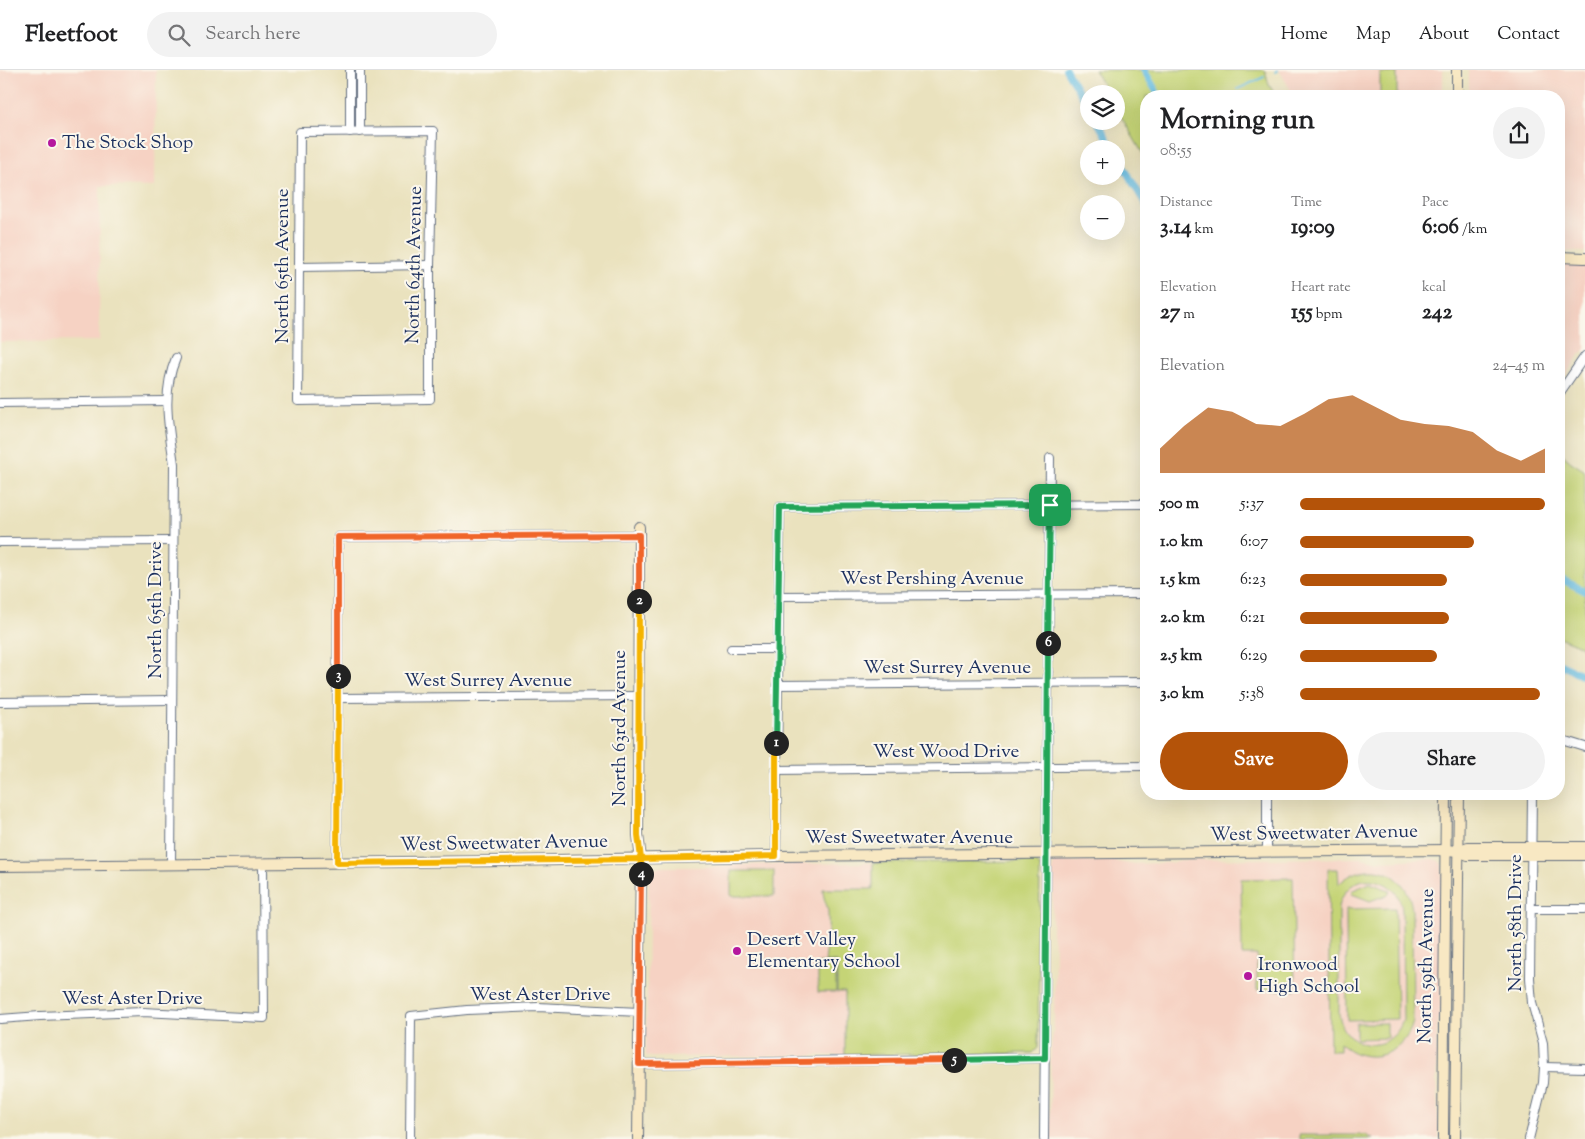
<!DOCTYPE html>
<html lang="en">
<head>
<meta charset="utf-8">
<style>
	:root { --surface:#fff; --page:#f2f2f2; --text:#202124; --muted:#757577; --line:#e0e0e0; --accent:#b45309 }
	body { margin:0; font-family:"Sorts Mill Goudy",serif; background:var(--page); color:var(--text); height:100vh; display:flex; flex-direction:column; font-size:19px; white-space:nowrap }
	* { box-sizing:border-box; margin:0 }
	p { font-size:16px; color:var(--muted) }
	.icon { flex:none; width:28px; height:28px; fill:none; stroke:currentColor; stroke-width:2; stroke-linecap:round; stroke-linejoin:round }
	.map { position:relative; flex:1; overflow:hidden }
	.drawer { position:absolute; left:1140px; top:20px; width:425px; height:710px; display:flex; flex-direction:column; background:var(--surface); border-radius:20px; box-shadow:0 5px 20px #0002 }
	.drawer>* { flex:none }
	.controls { position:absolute; left:1080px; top:15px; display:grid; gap:10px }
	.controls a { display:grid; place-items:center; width:45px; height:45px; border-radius:50%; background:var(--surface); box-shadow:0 5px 20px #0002; font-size:25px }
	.pin { position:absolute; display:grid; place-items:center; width:42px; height:42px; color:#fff; margin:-21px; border-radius:10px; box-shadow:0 2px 8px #0006 }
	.km { position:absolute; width:25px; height:25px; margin:-12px; border-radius:50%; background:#222; color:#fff; font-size:14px; line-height:25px; text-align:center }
	.round { display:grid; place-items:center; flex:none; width:52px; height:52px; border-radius:26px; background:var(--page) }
	.head { display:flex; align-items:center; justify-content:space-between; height:85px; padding:0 20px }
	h1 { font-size:28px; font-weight:700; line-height:38px }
	.metrics { display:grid; grid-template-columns:repeat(3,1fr); gap:8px; height:85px; padding:5px 20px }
	.metrics div { display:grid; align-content:center }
	.metrics b { font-size:21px; font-weight:700 }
	.metrics small { font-size:14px; font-weight:400 }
	.metrics p { font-size:14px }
	.chart { height:140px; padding:10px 20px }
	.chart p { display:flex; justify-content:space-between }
	.chart svg { width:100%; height:90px; margin-top:5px; fill:var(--accent); opacity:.7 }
	.action { display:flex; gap:10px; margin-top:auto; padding:10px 20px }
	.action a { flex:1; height:58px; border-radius:30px; background:var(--accent); color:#fff; font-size:20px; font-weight:700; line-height:58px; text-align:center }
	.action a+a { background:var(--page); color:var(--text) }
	ul { padding:0 20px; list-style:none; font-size:16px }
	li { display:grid; grid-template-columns:80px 60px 1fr; align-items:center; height:38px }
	li i { height:12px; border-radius:6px; background:var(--accent) }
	header { display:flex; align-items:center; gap:30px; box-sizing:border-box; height:70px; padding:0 25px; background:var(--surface); border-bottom:1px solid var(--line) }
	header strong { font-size:24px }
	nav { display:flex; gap:28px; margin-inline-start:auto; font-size:18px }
	.search { width:350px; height:45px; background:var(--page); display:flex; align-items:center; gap:12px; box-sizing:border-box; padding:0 18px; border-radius:28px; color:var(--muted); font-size:19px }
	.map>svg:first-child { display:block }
	.built { fill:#f6d2c3 }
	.green { fill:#c5d476; stroke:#70826a; fill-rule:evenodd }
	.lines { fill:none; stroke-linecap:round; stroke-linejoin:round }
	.stream { stroke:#66bee3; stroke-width:2 }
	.canal { stroke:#66bee3; stroke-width:7 }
	.street-casing { stroke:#636e80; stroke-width:10 }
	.secondary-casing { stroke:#636e80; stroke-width:12 }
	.street { stroke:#fff; stroke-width:8 }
	.secondary { stroke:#f8e8c3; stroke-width:10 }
	.split-1-casing { stroke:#fff; stroke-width:10 }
	.split-2-casing { stroke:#fff; stroke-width:10 }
	.split-3-casing { stroke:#fff; stroke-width:10 }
	.split-4-casing { stroke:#fff; stroke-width:10 }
	.split-5-casing { stroke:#fff; stroke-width:10 }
	.split-6-casing { stroke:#fff; stroke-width:10 }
	.split-7-casing { stroke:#fff; stroke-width:10 }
	.split-1 { stroke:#22a559; stroke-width:6 }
	.split-2 { stroke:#f5b400; stroke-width:6 }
	.split-3 { stroke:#f0652b; stroke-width:6 }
	.split-4 { stroke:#f5b400; stroke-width:6 }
	.split-5 { stroke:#f0652b; stroke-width:6 }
	.split-6 { stroke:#22a559; stroke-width:6 }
	.split-7 { stroke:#22a559; stroke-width:6 }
	.poi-dot { fill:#b5179e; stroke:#fbf7ec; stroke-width:2 }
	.labels { text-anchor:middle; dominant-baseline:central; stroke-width:4; stroke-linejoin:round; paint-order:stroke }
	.poi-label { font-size:19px; fill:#1b2f5e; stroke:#fbf7ec; text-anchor:start }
	.street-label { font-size:19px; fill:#1b2f5e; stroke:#fbf7ec }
</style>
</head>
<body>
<header>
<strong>Fleetfoot</strong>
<div class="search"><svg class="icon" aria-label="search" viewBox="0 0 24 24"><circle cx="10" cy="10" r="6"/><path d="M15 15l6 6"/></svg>Search here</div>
<nav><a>Home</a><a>Map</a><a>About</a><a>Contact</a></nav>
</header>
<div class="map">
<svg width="1585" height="1069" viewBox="0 0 1585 1069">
	<rect width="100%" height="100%" fill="#fbf7ec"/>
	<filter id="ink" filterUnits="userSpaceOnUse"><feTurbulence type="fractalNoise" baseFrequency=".02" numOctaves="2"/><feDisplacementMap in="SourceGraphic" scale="10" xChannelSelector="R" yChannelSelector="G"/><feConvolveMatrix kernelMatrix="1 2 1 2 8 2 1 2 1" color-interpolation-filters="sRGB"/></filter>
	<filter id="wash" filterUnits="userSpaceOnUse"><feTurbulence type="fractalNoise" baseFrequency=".0096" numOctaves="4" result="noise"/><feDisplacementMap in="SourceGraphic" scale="20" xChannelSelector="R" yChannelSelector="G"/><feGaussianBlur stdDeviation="1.12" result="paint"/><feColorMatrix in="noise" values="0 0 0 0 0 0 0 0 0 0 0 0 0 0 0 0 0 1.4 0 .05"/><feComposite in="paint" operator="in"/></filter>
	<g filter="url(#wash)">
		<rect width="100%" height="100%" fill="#eae2be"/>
		<g class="built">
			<polygon points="0,0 156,0 155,117 100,116 99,271 0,272"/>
			<polygon points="1279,0 1443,0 1443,17 1440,26 1292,26 1289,22 1290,19"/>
			<polygon points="1469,0 1585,0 1585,182 1559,181 1559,26 1469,26"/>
			<polygon points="1559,193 1585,195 1585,280 1579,285 1559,316"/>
			<polygon points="1361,788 1376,791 1434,789 1439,791 1442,794 1441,935 1437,959 1436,1012 1439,1069 1050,1069 1051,978 1054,959 1055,878 1052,863 1053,796 1055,792 1113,791 1129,794 1170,793 1181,790"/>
			<polygon points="873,793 874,819 823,819 823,830 828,840 825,892 837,892 837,921 845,922 845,985 652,987 646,985 649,808 653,799 659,797 719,797 733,795"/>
		</g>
		<g class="green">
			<polygon points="1094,0 1265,0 1269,15 1276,26 1146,26 1146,89 1116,38 1116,24 1108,24"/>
			<rect x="1380" y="3" width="17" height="23"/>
			<polygon points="1559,381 1571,392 1585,401 1585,578 1559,567"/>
			<path d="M1034,791L1040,796L1038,978L1033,983L845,985V922H837V892H825C827,876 829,859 828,843C828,834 823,831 823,819H873V793Z"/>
			<path d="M1328,799H1338L1339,814C1366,787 1409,800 1412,841L1413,952C1404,987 1365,997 1340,973V981H1330ZM1363,810C1384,808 1400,820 1402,840L1403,950C1391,986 1343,981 1339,943V837C1342,823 1350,814 1363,810Z"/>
			<rect x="731" y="801" width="43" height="25"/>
			<polygon points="1293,808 1295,920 1257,920 1257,885 1242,885 1241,809"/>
			<polygon points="1370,813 1389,820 1389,824 1370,831 1352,824 1351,821"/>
			<polygon points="1395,838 1397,949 1347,950 1346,839"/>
			<rect x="818" y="893" width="18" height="29"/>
			<polygon points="1356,953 1387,953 1387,968 1356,969"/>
			<polygon points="1299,1065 1366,1065 1373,1069 1299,1069"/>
		</g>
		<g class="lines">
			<g class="stream">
				<polyline points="1275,2 1278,0"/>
				<polyline points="1238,19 1264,7"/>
			</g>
			<g class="canal">
				<polyline points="1066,0 1089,38"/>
				<polyline points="1144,0 1159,26"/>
				<polyline points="1097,51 1113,79"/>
				<polyline points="1116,84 1146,135"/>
				<polyline points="1559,508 1585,521"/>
				<polyline points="1559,594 1585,606"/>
			</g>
		</g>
	</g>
	<g filter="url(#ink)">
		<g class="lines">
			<defs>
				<g id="street">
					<polyline points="350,0 350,62"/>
					<polyline points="360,0 360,62"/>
					<polygon points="433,61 430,195 430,329 298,331 300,62"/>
					<polyline points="299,197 430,195"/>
					<polyline points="1559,324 1585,286"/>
					<polyline points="0,333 166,331"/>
					<polyline points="0,472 172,471"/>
					<polyline points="778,526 1146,524"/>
					<polyline points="731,579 778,579"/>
					<polyline points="777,615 1146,612"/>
					<polyline points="338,628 638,626"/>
					<polyline points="0,632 171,630"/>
					<polyline points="1559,669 1585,677"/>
					<polyline points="776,700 1146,696"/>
					<polyline points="1267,724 1267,782"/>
					<polyline points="776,786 780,437 1146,434"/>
					<polyline points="337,793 338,467 639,465"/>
					<path d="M171,794L174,394C169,358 161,323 176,288"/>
					<polyline points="1531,839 1585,839"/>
					<polyline points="0,949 40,946 143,942 264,948 263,794"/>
					<polyline points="639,994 1045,988"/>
					<polyline points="1544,997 1585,998"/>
					<polyline points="410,1069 411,946 467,940 538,937 639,942"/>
					<polyline points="1044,1069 1050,388"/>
					<polyline points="1529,1069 1543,1013 1544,997 1543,973 1532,933 1530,908 1532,724"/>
				</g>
				<g id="secondary">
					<polyline points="1457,26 1457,0"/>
					<polyline points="1559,187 1585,188"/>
					<polyline points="1458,781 1468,777 1585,777"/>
					<polyline points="0,796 506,791 776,786 1446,780 1458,781 1468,785 1585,785"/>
					<polyline points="638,1069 641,789 638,765 639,457"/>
					<polyline points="1443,1069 1446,724"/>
					<polyline points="1455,1069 1459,724"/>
				</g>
			</defs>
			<use href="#street" class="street-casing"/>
			<use href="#secondary" class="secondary-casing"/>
			<use href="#street" class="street"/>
			<use href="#secondary" class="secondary"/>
		</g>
	</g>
	<g class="lines" filter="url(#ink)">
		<defs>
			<polyline id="split-1" points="776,673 780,437 1050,435"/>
			<polyline id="split-2" points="639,531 638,765 641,789 776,786 776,673"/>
			<polyline id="split-3" points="338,606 338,467 639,465 639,531"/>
			<polyline id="split-4" points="338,606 337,793 641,789 641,804"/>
			<polyline id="split-5" points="641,804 639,994 954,990"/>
			<polyline id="split-6" points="954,990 1045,988 1048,573"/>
			<polyline id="split-7" points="1048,573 1050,435"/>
		</defs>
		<use href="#split-1" class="split-1-casing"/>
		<use href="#split-2" class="split-2-casing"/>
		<use href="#split-3" class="split-3-casing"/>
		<use href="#split-4" class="split-4-casing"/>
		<use href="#split-5" class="split-5-casing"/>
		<use href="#split-6" class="split-6-casing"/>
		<use href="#split-7" class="split-7-casing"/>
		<use href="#split-1" class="split-1"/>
		<use href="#split-2" class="split-2"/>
		<use href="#split-3" class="split-3"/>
		<use href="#split-4" class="split-4"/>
		<use href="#split-5" class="split-5"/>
		<use href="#split-6" class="split-6"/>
		<use href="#split-7" class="split-7"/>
	</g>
	<g class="poi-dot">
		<circle cx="52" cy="73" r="5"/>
		<circle cx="737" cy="881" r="5"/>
		<circle cx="1248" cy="906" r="5"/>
	</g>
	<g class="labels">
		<g class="poi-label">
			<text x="62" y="73">The Stock Shop</text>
			<text x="747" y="870">Desert Valley<tspan x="747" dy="22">Elementary School</tspan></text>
			<text x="1258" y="895">Ironwood<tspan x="1258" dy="22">High School</tspan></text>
		</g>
		<g class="street-label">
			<text transform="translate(415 195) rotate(-89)">North 64th Avenue</text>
			<text transform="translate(283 196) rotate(-90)">North 65th Avenue</text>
			<text x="932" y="509">West Pershing Avenue</text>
			<text transform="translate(156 540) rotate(-90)">North 65th Drive</text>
			<text x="947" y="598">West Surrey Avenue</text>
			<text x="488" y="611">West Surrey Avenue</text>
			<text transform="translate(620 658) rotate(-90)">North 63rd Avenue</text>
			<text x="946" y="682">West Wood Drive</text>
			<text transform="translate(1314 764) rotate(-1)">West Sweetwater Avenue</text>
			<text x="909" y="768">West Sweetwater Avenue</text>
			<text transform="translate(504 774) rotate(-1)">West Sweetwater Avenue</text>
			<text transform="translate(1516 853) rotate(-90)">North 58th Drive</text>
			<text transform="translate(1427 896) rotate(-89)">North 59th Avenue</text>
			<text x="540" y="925">West Aster Drive</text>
			<text x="132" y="929">West Aster Drive</text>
		</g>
	</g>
</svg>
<div class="controls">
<a><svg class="icon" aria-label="layers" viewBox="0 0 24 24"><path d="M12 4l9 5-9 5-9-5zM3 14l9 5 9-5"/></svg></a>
<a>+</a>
<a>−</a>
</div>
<div class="pin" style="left:1050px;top:435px;background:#1e9e55"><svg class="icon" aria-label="arrive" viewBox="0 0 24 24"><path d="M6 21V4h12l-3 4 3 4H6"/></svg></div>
<b class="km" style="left:776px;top:673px">1</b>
<b class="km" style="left:639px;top:531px">2</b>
<b class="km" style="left:338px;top:606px">3</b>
<b class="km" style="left:641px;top:804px">4</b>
<b class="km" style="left:954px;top:990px">5</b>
<b class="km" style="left:1048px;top:573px">6</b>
<section class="drawer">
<div class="head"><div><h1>Morning run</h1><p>08:55</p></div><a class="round"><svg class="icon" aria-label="share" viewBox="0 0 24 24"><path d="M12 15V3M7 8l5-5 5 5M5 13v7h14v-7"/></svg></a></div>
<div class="metrics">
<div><p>Distance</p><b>3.14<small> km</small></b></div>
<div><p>Time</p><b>19:09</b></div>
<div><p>Pace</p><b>6:06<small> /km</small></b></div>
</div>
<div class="metrics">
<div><p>Elevation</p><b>27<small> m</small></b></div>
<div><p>Heart rate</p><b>155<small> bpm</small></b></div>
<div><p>kcal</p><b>242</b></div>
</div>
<div class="chart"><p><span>Elevation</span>24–45 m</p>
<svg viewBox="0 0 160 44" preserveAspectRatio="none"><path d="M0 44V32L10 21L20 12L30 14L40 20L50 21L60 15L70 8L80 6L90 12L100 18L110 20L120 21L130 24L140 33L150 38L160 32V44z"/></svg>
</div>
<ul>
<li><b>500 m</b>5:37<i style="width:100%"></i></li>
<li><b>1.0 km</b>6:07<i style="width:71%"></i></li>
<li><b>1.5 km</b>6:23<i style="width:60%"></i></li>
<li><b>2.0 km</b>6:21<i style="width:61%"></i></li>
<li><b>2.5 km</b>6:29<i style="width:56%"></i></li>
<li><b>3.0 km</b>5:38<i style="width:98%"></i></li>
</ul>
<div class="action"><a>Save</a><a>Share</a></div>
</section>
</div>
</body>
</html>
